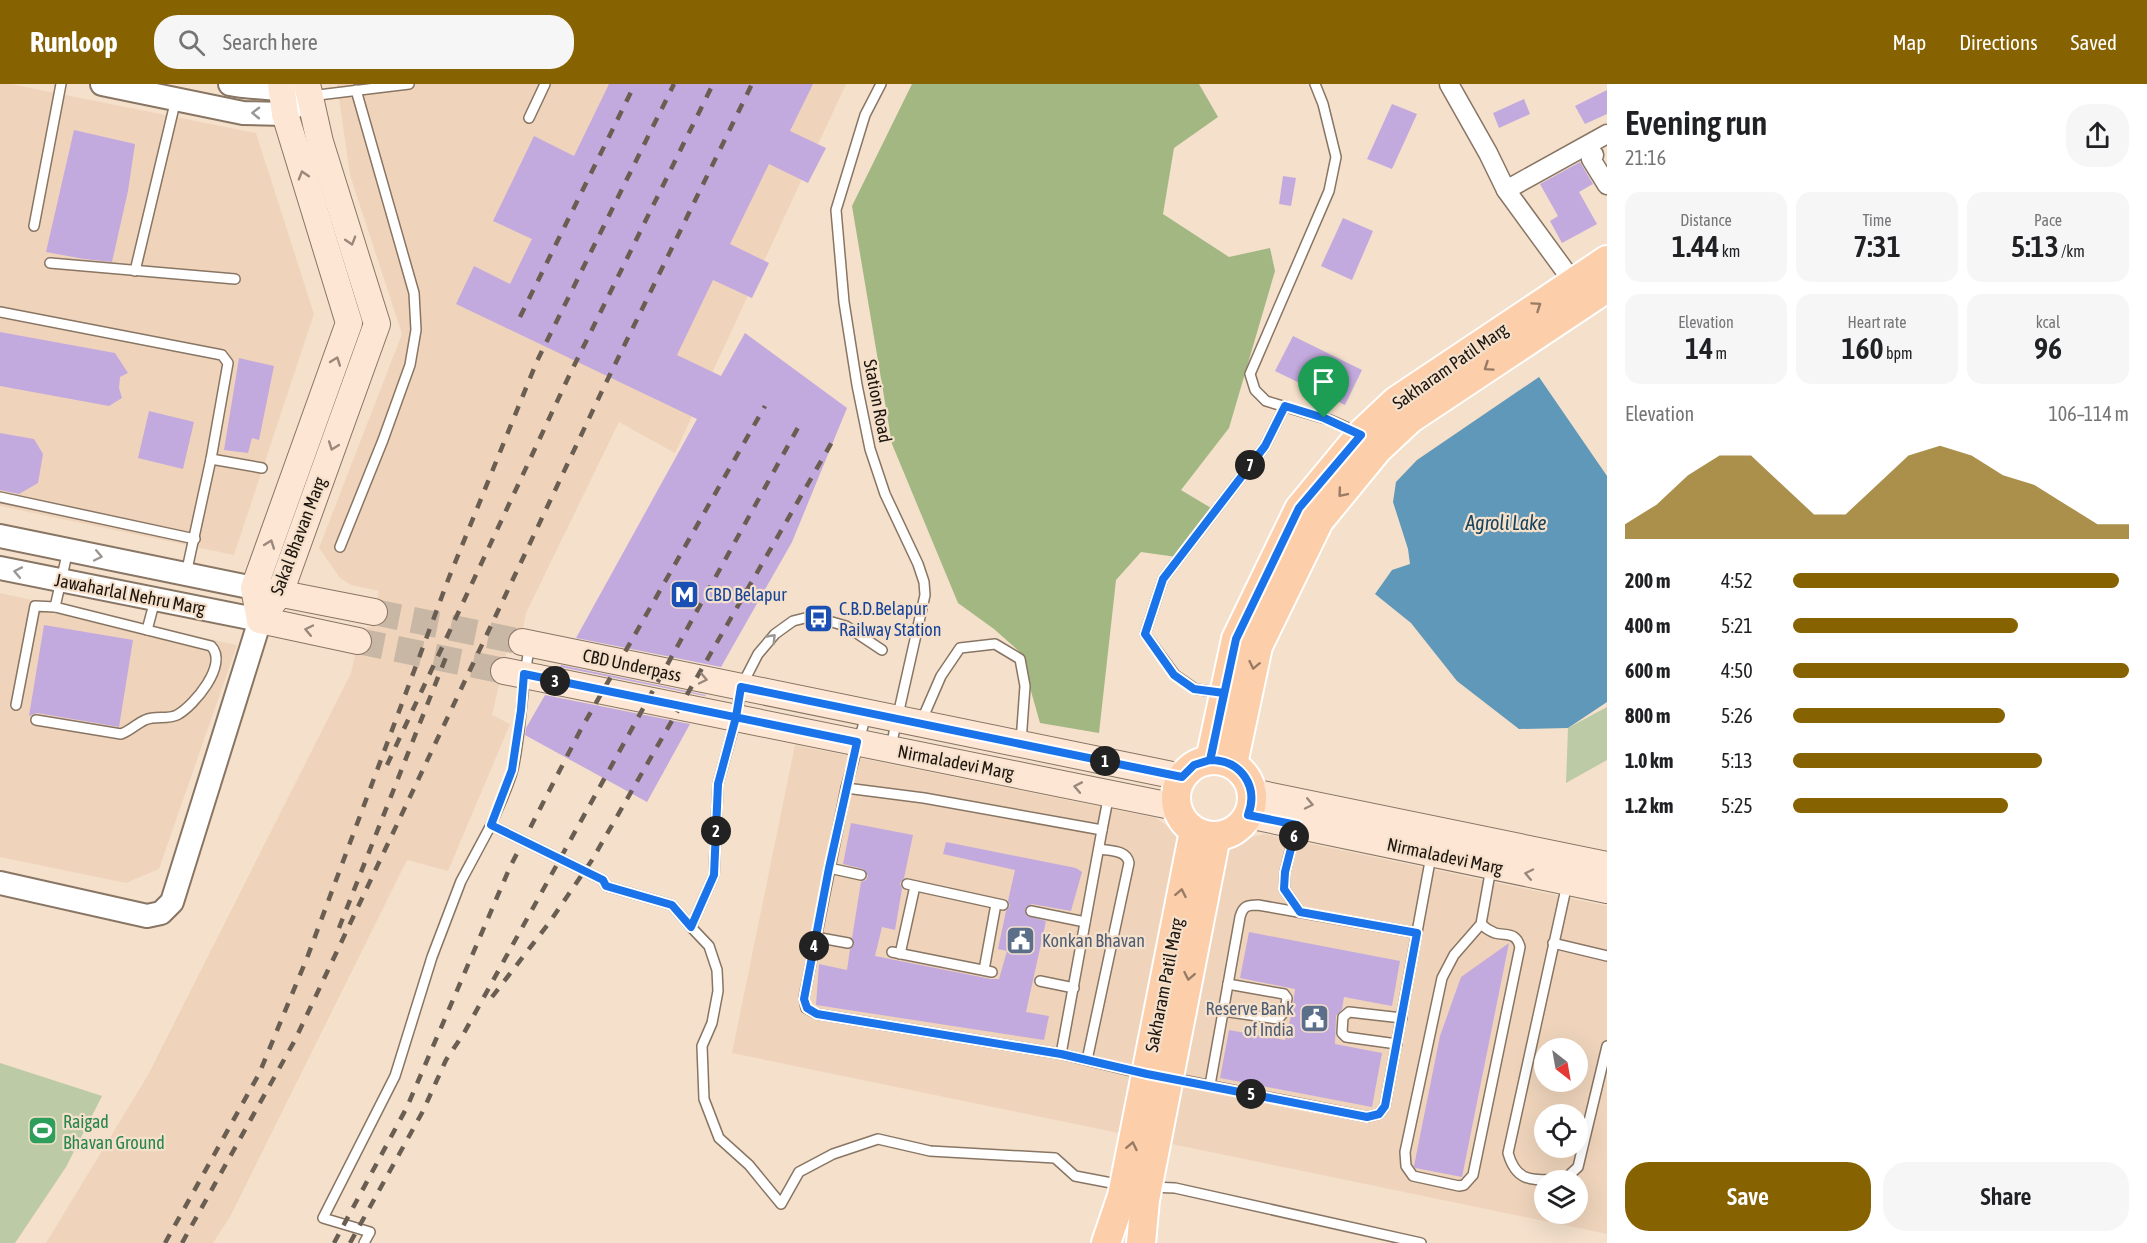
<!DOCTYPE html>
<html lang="en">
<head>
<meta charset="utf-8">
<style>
	:root { --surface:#fff; --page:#f6f6f6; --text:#202124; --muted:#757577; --accent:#876200 }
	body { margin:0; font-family:"Asap Condensed",sans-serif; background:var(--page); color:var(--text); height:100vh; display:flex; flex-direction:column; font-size:22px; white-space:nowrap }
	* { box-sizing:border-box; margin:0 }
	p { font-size:20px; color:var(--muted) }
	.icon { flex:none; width:33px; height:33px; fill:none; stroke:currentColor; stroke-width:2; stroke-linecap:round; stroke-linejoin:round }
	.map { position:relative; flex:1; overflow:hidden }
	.panel { display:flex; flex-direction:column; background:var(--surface); width:540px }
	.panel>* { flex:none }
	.needle { width:39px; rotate:149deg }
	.buttons { position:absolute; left:1534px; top:954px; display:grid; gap:12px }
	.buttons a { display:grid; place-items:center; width:54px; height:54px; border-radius:50%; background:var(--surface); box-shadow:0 6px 24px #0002; font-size:30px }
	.pin { position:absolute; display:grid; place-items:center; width:51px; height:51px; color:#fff; margin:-62px -26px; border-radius:50% 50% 50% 0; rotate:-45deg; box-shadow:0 0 6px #0007 }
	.pin .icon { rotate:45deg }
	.km { position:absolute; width:30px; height:30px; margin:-15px; border-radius:50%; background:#222; color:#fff; font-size:16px; line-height:30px; text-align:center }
	.round { display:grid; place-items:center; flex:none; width:63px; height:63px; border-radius:24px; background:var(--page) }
	.head { display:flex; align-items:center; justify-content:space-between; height:102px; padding:0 18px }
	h1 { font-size:33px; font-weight:600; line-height:45px }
	.figures { display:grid; grid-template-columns:repeat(3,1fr); gap:9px; height:102px; padding:6px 18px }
	.figures div { display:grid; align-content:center; border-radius:15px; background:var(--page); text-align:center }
	.figures b { font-size:30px; font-weight:600 }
	.figures small { font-size:16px; font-weight:400 }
	.figures p { font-size:16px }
	.chart { height:168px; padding:12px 18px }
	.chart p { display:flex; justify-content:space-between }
	.chart svg { width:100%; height:108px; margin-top:6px; fill:var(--accent); opacity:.7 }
	.cta { display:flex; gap:12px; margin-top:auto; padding:12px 18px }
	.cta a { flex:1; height:69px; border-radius:24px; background:var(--accent); color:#fff; font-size:24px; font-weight:600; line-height:69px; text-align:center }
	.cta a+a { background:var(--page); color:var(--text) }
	ul { padding:0 18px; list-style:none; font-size:20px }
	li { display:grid; grid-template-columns:96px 72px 1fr; align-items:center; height:45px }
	li i { height:15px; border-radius:8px; background:var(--accent) }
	header { display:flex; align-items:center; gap:36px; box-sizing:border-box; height:84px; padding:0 30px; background:var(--accent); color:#fff }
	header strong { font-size:28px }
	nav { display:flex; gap:33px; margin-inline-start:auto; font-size:21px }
	.search { width:420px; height:54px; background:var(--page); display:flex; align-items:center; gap:15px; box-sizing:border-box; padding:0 21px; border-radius:24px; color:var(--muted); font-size:22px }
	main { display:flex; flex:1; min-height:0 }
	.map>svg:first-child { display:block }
	.built { fill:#efd4bb; fill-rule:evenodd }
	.green { fill:#bccaa6 }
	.forest { fill:#a2b781 }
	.water { fill:#6098ba }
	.building { fill:#c3aade }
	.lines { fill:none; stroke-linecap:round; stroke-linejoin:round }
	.secondary-tunnel { stroke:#c9b7a5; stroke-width:26; stroke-dasharray:26 13; stroke-linecap:butt }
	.service-casing { stroke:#887563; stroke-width:12 }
	.minor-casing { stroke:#887563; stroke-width:21 }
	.tertiary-casing { stroke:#887563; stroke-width:26 }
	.secondary-casing { stroke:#887563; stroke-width:28 }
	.primary-casing { stroke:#fff; stroke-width:32 }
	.service { stroke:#fff; stroke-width:9 }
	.minor { stroke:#fff; stroke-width:18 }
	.tertiary { stroke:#fff; stroke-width:22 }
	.secondary { stroke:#fee6d5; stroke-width:26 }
	.primary { stroke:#fdceaa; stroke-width:28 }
	.rail { stroke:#6a5e52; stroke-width:4.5; stroke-dasharray:10 10; stroke-linecap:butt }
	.oneway { stroke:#999693 }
	.oneway2 { stroke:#99887b }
	.oneway3 { stroke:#987b64 }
	.route-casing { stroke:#fff; stroke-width:12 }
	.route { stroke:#1a73e8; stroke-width:8 }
	.labels { text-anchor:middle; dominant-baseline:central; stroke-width:4.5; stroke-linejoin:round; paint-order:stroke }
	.street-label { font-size:18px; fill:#1d150e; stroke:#f4e0cb }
	.transit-label { font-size:18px; fill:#164399; stroke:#f4e0cb; text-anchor:start }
	.service-label { font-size:18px; fill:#4e5e75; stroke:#f4e0cb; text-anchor:start }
	.leisure-label { font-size:18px; fill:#27864d; stroke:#f4e0cb; text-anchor:start }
	.water-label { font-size:20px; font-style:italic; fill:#16445d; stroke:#f4e0cb }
</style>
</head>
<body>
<header>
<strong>Runloop</strong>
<div class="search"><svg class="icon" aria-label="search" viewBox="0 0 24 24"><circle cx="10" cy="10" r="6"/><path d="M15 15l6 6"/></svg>Search here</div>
<nav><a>Map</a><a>Directions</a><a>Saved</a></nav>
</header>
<main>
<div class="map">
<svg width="1607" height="1159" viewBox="0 0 1607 1159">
	<rect width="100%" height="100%" fill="#f4e0cb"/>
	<g class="built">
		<polygon points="0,0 11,0 256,49 314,230 234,471 0,422"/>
		<polygon points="337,0 846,0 675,369 619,338 526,529 518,569 507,567 492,631 510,640 448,787 407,776 231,1131 213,1159 46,1159 148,991 351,589 361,544 371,543 379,507 351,501 340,494 319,464 402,250 350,91"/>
		<polygon points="0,509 237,561 159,785 126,799 0,773"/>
		<path d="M795,661L1156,734L1191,759L1214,763L1264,750L1607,822V1150L732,969ZM1545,964H1578V998H1545ZM1545,1030H1578V1064H1545ZM1545,1096H1578V1130H1545Z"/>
	</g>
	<g class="green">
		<polygon points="1607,623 1607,676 1566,699 1568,644"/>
		<polygon points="0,979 102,1012 66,1083 15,1159 0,1159"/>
	</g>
	<polygon class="forest" points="912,0 1199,0 1218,33 1174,64 1163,130 1229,173 1270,164 1275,187 1229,344 1181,406 1211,424 1184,474 1141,468 1116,496 1099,649 1040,639 1020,568 994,545 958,519 892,360 852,122"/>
	<polygon class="water" points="1539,293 1607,392 1607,618 1568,644 1519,645 1457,597 1411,539 1375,510 1392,486 1410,480 1408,465 1393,418 1396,398 1417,376"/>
	<g class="building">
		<polygon points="609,0 813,0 790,47 826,64 808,99 769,80 730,160 769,179 752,214 713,196 677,271 721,292 745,249 847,324 792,458 721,583 576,554 697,335 456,220 474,182 510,200 532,155 493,137 534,52 574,72"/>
		<polygon points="1607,6 1607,30 1585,40 1575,22"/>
		<polygon points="1524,15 1530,30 1499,44 1493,29"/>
		<polygon points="1392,20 1417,30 1392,85 1367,75"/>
		<polygon points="74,46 135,60 128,107 112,178 84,175 46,168"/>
		<polygon points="1580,78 1593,100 1579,108 1597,140 1562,159 1550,137 1558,132 1540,100"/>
		<polygon points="1283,92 1296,94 1291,122 1279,120"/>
		<polygon points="1343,134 1373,147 1352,196 1321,182"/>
		<polygon points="0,248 115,269 128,289 120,293 119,304 122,314 109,322 0,302"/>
		<polygon points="1293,252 1362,286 1345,321 1275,287"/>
		<polygon points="239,274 274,282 259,356 252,354 248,369 224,366"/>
		<polygon points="149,327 194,338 183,385 138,374"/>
		<polygon points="0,349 34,355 43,370 38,399 19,410 0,406"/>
		<polygon points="44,541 133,556 119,643 37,629 29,632"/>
		<polygon points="561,581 706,611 705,612 560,583"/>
		<polygon points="545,611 690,640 647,718 525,651 526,644"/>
		<polygon points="851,739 913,751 904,794 900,799 902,805 895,846 882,843 875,872 991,895 999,895 1007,867 998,865 1006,827 1010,822 1008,817 1015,786 943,770 946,758 1076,784 1082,788 1071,827 1032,820 1025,825 1027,832 1046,837 1026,928 1049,932 1044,956 816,921 819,880 847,886 850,865 854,861 852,854 861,798 866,796 868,792 863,785 843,780"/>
		<polygon points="1249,848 1400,877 1392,922 1344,913 1342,925 1336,932 1335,960 1382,969 1372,1023 1220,994 1229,946 1285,956 1292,928 1295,905 1240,894"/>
		<polygon points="1509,859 1462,1093 1415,1084 1414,1082 1440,952 1461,893"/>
	</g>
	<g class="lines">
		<g class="secondary-tunnel">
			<polyline points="374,528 522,558"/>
			<polyline points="358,557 504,587"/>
		</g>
		<defs>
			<g id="service">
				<polyline points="881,0 865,31 836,126 844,218 857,301 870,365 885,410 918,480 924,498 925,511 891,662"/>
				<polyline points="1315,0 1323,20 1336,73 1329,107 1250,290 1255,306 1266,317 1330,336 1359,349"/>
				<polyline points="310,12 409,0"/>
				<polyline points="529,34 545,0"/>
				<polyline points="34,142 61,0"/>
				<polyline points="50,179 235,195"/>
				<polyline points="135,187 176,15"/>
				<polyline points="0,228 222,271 228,279 211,375"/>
				<polyline points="0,413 195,455"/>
				<polyline points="340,463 383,356 410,281 416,246 414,209 356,6"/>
				<polyline points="186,490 211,375 262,384"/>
				<polyline points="147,546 155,516"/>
				<path d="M530,561C521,602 522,644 513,685C508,704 498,723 491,741L603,796L606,802L672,821L691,843"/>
				<polyline points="882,566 846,542 818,534 805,534 793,537 775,550 758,570 741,603 736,634 718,700 714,791 691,843 709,862 717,886 718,907 712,939 702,962 704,1015 719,1054 749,1081 781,1120 799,1088 833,1070 878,1055 930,1067 1055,1074 1075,1092 1122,1101"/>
				<polyline points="1222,609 1195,605 1175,591 1145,550 1163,495 1265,362 1285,322"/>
				<polyline points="16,621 35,522 55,523 68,466"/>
				<path d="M36,636L121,650C130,647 136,640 145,636C155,631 167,636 177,631C194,622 229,580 211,562L55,523"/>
				<polyline points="921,638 941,592 960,564 995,560 1020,575 1025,602 1021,658"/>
				<polyline points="846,704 866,631"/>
				<polyline points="1296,743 1285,788 1284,805 1300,828"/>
				<polyline points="1102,746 1109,710"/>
				<polyline points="829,784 861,791"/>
				<polyline points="907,800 1003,821"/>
				<polyline points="1031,827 1085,838"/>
				<path d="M1481,840C1485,844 1490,847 1495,849C1508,852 1516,848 1520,863L1473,1091L1464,1101L1459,1102L1413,1092L1406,1082L1405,1068L1442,894L1454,871L1481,840L1491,784"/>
				<polyline points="815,853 848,859"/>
				<polyline points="1553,859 1607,872"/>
				<polyline points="892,868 992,888"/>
				<polyline points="900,870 915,802"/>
				<polyline points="984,886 996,820"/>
				<polyline points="1040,897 1074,904"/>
				<polyline points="1223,927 1278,935 1285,927 1287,914 1284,910 1228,900"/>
				<polyline points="1397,960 1346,953 1342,949 1343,933 1349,928 1402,934"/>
				<polyline points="1061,970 817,930 806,924 804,914 846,704 924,714 1102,746 1061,970 1144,990"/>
				<path d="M1087,976L1129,779C1127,766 1111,767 1099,765"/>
				<polyline points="1172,994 1367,1033 1379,1030 1385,1022 1431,772"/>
				<path d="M1210,1001L1240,833C1243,822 1247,821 1258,821L1417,849"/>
				<path d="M1562,1096C1535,1095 1517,1101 1508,1069L1567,800"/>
				<polyline points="1564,1096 1578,1083 1607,962"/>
				<polyline points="1150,1103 1175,1104 1421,1159"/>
				<polyline points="364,1159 370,1148 323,1134 395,992 432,873 461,797 491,741"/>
			</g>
			<g id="minor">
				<polyline points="1449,0 1488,69 1506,106 1579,206"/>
				<polyline points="1594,71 1591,75 1607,101"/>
				<polyline points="1506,106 1607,50"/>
			</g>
			<g id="tertiary">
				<polyline points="102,0 243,29 285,30 298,20"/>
				<path d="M230,0C253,5 276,2 299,9"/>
				<polyline points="0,452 254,504"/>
				<polyline points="0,484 260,536 172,818 161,829 147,832 0,799"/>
			</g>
			<g id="secondary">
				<polyline points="262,506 374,528"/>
				<polyline points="260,536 280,509 377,240 320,58 307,0"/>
				<polyline points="260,536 254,504 349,239 285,30 281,0"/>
				<polyline points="260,536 358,557"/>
				<polyline points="522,558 1182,693"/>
				<polyline points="504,587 1176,723"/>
				<polyline points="1252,708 1607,781"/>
				<polyline points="1248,731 1607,806"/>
			</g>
			<g id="primary">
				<circle cx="1214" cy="714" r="38"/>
				<polyline points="1210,676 1236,555 1299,425 1361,350 1396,317 1607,176"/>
				<polyline points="1233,680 1258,562 1319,437 1378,365 1410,335 1607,204"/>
				<polyline points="1106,1159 1122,1112 1194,747"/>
				<polyline points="1141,1159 1145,1116 1216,752"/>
			</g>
		</defs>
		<use href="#service" class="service-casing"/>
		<use href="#minor" class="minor-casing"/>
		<use href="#tertiary" class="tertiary-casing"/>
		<use href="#secondary" class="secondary-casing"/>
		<use href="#primary" class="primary-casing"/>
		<use href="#service" class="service"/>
		<use href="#minor" class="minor"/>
		<use href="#tertiary" class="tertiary"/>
		<use href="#secondary" class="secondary"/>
		<use href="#primary" class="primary"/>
		<g class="rail">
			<polyline points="520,233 635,0"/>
			<polyline points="387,681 569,292 713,0"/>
			<polyline points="339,844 446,573"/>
			<polyline points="492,913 549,839 592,776 832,358"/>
			<polyline points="165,1159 259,990 307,874 448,496 537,277 674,0"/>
			<polyline points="182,1159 295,956 602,307 752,0"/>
			<polyline points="334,1159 407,1023 510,783 580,647 765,322"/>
			<polyline points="350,1159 423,1027 446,976 464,949 800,340"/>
		</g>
	</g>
	<defs><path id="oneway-chevron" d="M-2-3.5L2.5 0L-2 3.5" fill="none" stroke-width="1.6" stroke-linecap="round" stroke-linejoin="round" transform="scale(1.5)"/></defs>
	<g class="oneway">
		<use href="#oneway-chevron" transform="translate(256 29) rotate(-179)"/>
		<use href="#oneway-chevron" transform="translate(98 472) rotate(12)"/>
		<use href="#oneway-chevron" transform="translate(18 488) rotate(-169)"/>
		<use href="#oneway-chevron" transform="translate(772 554) rotate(-46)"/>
	</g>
	<g class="oneway2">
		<use href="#oneway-chevron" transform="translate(303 91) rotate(-107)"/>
		<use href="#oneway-chevron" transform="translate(351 157) rotate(73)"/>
		<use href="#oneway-chevron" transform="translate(336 277) rotate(-70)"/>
		<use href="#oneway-chevron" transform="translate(333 362) rotate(110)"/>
		<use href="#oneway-chevron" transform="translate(270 460) rotate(-70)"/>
		<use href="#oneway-chevron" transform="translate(309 546) rotate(-168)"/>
		<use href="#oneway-chevron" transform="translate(703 595) rotate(12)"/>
		<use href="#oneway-chevron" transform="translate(1078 703) rotate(-169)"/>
		<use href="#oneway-chevron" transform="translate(1309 720) rotate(12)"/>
		<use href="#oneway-chevron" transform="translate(1529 790) rotate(-168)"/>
	</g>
	<g class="oneway3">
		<use href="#oneway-chevron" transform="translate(1537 222) rotate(-34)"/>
		<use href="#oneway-chevron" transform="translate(1488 283) rotate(146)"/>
		<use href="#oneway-chevron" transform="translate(1342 409) rotate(130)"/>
		<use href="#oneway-chevron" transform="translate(1254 581) rotate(102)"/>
		<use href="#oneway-chevron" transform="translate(1181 809) rotate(-79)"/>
		<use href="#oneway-chevron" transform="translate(1189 892) rotate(101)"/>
		<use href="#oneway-chevron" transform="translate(1132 1062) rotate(-78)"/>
	</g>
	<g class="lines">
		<defs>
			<path id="route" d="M1324,334L1361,351L1299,424L1236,555L1210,676L1194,681L1182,693L741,603L736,633L718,700L714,791L691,843L672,821L606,802L603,796L491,741L512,686L521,626L524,590L857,658L829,784L804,915L807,924L817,930L1061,970L1147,990L1367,1033L1379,1030L1385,1022L1417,849L1300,828L1284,805L1285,788L1297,741L1248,731C1259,702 1241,676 1210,676L1212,668L1224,609L1194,605L1174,591L1145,550L1163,495L1265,362L1285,322L1324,334"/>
		</defs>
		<use href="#route" class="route-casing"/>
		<use href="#route" class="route"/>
	</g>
	<defs>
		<symbol id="metro-square" viewBox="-11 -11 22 22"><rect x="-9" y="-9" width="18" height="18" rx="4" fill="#1a4fb4" stroke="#f4e0cb"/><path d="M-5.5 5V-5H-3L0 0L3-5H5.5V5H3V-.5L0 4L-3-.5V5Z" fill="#fff"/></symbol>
		<symbol id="bus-square" viewBox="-11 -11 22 22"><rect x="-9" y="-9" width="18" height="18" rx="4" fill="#1a4fb4" stroke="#f4e0cb"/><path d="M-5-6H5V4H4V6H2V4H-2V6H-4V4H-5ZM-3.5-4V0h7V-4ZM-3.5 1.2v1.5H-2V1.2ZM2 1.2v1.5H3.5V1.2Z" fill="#fff"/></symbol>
		<symbol id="civic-square" viewBox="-11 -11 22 22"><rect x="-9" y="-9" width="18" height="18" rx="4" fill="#5c6f8a" stroke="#f4e0cb"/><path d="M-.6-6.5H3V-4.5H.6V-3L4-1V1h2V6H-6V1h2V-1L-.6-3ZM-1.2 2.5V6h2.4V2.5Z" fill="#fff"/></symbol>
		<symbol id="stadium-square" viewBox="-11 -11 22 22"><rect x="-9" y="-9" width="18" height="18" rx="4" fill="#2e9e5b" stroke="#f4e0cb"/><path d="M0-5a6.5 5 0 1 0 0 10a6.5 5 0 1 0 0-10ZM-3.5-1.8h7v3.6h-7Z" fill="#fff"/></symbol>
	</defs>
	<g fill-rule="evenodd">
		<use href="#metro-square" x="668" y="494" width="33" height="33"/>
		<use href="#bus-square" x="802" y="518" width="33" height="33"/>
		<use href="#civic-square" x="1004" y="840" width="33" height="33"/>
		<use href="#civic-square" x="1298" y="918" width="33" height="33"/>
		<use href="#stadium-square" x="26" y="1030" width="33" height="33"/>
	</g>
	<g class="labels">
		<g class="street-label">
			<text transform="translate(1450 282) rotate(-35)">Sakharam Patil Marg</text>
			<text transform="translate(878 317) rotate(79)">Station Road</text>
			<text transform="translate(298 452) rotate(-69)">Sakal Bhavan Marg</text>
			<text transform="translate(130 510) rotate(11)">Jawaharlal Nehru Marg</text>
			<text transform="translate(632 581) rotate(12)">CBD Underpass</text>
			<text transform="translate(956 678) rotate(11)">Nirmaladevi Marg</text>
			<text transform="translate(1445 772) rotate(12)">Nirmaladevi Marg</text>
			<text transform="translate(1164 901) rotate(-79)">Sakharam Patil Marg</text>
		</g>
		<g class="transit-label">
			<text x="705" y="510">CBD Belapur</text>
			<text x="839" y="524">C.B.D.Belapur<tspan x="839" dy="21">Railway Station</tspan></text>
		</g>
		<g class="service-label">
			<text x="1042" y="856">Konkan Bhavan</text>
			<text x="1294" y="924" text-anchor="end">Reserve Bank<tspan x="1294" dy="21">of India</tspan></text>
		</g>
		<g class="leisure-label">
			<text x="63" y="1037">Raigad<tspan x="63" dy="21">Bhavan Ground</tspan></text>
		</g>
		<g class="water-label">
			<text x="1506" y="438">Agroli Lake</text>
		</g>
	</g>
</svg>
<div class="buttons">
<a><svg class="needle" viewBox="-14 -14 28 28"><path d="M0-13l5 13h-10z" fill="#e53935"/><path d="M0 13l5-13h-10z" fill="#757577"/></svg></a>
<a><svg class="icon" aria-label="locate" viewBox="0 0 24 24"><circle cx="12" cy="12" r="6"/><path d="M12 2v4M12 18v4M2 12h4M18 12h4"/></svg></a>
<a><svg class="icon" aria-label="layers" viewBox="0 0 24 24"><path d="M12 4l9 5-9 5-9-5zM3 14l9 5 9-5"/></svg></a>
</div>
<div class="pin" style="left:1324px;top:334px;background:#1e9e55"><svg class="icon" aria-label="arrive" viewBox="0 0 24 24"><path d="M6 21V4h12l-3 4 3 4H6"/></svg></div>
<b class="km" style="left:1105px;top:677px">1</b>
<b class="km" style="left:716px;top:747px">2</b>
<b class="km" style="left:555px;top:597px">3</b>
<b class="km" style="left:814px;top:862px">4</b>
<b class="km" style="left:1251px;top:1010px">5</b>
<b class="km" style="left:1294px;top:752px">6</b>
<b class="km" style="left:1250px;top:381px">7</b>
</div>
<section class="panel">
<div class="head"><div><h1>Evening run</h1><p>21:16</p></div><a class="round"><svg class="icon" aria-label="share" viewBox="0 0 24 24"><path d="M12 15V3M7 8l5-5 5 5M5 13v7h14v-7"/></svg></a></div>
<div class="figures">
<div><p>Distance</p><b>1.44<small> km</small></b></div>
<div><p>Time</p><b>7:31</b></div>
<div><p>Pace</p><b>5:13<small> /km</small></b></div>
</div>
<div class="figures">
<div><p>Elevation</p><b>14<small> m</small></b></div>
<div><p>Heart rate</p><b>160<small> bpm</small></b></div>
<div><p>kcal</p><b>96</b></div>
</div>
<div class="chart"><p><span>Elevation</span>106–114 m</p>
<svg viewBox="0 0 160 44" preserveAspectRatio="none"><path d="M0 44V38L10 30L20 18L30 10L40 10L50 22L60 34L70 34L80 22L90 10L100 6L110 10L120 18L130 22L140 30L150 38L160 38V44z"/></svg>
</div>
<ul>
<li><b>200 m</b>4:52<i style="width:97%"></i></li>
<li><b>400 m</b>5:21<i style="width:67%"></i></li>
<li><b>600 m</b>4:50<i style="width:100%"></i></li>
<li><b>800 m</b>5:26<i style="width:63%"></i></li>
<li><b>1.0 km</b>5:13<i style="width:74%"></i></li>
<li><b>1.2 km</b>5:25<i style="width:64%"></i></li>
</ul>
<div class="cta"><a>Save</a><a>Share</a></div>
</section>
</main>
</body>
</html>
